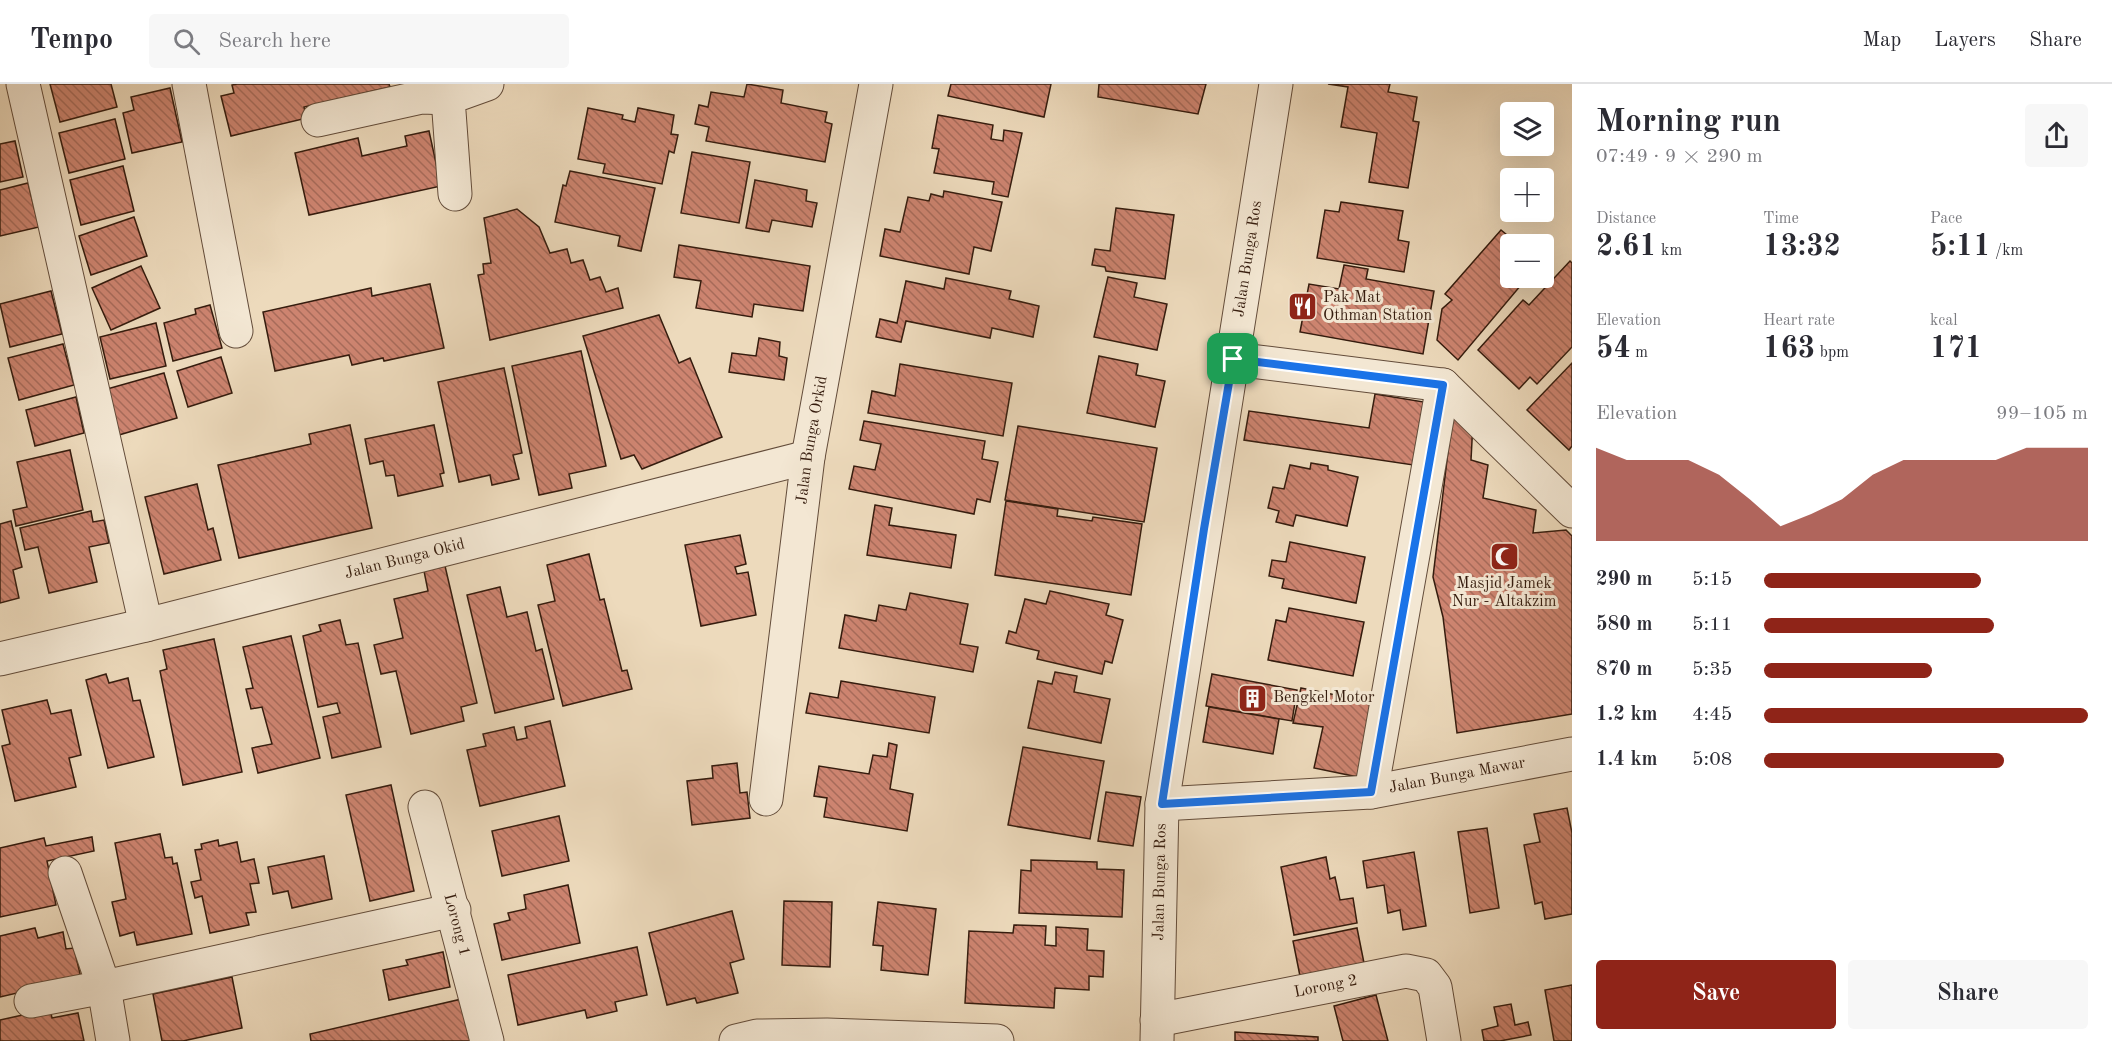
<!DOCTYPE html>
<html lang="en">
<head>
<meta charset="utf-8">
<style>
	:root { --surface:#fff; --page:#f7f7f7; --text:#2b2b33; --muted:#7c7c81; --line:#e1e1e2; --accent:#8f2418 }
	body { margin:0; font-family:"Old Standard TT",serif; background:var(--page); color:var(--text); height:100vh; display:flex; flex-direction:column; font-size:22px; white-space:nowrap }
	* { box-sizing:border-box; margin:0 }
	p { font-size:20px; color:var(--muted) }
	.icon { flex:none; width:33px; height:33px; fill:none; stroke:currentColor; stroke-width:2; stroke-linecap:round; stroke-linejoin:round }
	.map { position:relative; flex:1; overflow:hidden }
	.details { display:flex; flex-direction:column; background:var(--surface); width:540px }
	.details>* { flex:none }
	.fabs { position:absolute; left:1500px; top:18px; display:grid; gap:12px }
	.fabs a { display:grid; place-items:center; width:54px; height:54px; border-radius:6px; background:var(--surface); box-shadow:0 6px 24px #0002; font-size:30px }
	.pin { position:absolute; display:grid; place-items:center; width:51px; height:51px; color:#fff; margin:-26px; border-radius:12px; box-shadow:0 3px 9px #0006 }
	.round { display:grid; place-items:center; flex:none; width:63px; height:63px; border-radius:6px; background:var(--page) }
	.summary { display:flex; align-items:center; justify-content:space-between; height:102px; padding:0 24px }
	h1 { font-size:33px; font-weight:700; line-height:45px }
	.metrics { display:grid; grid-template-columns:repeat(3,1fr); gap:9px; height:102px; padding:6px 24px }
	.metrics div { display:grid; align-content:center }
	.metrics b { font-size:30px; font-weight:700 }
	.metrics small { font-size:16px; font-weight:400 }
	.metrics p { font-size:16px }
	.chart { height:168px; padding:12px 24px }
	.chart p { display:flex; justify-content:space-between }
	.chart svg { width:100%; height:108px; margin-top:6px; fill:var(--accent); opacity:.7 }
	.action { display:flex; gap:12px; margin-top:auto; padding:12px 24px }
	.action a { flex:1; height:69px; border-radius:6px; background:var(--accent); color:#fff; font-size:24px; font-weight:700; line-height:69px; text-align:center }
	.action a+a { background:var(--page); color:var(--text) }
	ul { padding:0 24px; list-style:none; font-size:20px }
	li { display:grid; grid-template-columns:96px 72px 1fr; align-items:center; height:45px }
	li i { height:15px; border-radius:8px; background:var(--accent) }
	header { display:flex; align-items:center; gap:36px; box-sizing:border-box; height:84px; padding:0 30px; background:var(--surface); border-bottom:2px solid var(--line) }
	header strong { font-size:28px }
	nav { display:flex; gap:33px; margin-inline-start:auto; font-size:21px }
	.search { width:420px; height:54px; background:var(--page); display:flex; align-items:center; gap:15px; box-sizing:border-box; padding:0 21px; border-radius:6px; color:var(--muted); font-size:22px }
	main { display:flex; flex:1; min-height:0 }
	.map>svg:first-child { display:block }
	.building { fill:url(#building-back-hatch); stroke:#351c0e; stroke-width:1.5 }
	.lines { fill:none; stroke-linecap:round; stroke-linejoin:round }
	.minor-casing { stroke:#634c3a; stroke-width:35 }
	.minor { stroke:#f3e7d3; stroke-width:33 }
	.route-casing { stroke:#fff; stroke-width:12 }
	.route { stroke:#1a73e8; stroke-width:8 }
	.labels { text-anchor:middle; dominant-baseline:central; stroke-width:6; stroke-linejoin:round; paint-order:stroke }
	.street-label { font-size:16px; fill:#351c0e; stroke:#f3e7d3 }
	.poi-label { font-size:16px; fill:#351c0e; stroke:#f3e7d3; text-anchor:start }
</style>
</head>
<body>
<header>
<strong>Tempo</strong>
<div class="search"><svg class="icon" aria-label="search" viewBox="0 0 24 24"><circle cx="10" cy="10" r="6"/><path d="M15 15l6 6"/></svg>Search here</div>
<nav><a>Map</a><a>Layers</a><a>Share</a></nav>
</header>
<main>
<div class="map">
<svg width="1572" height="957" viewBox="0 0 1572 957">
	<defs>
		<pattern id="building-back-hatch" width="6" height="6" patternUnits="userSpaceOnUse" patternTransform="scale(1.5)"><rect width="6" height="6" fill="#cd8470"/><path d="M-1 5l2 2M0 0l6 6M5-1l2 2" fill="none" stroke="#a76b5a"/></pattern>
	</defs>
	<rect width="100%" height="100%" fill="#eddabc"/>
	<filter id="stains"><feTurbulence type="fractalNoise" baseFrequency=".00333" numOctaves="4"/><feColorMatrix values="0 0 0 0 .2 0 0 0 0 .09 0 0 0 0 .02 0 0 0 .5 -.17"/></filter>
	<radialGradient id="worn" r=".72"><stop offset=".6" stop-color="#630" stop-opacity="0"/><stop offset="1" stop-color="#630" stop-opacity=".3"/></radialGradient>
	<g class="building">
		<polygon points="50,0 111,0 117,23 60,38"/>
		<polygon points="237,0 389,0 390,3 304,23 307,34 231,52 221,12 234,9 232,1"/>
		<polygon points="747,0 783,6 781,19 827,28 825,38 832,40 825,78 706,57 709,43 695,40 699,21 708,23 711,8 744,13"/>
		<polygon points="951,0 1051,0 1044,33 948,12"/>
		<polygon points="1099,0 1206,0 1198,30 1098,13"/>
		<polygon points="1328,0 1390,0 1388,8 1417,13 1413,37 1419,38 1408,104 1369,98 1377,49 1341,43 1348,3"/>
		<polygon points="170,4 182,58 132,69 123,29 134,26 131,13"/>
		<polygon points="588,24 623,31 622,35 635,38 638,24 674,31 671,50 678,51 674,69 669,67 662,100 603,89 605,80 578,75"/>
		<polygon points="938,31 993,41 991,55 1003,57 1004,46 1022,49 1008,113 992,110 994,98 934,89 939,65 932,64"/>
		<polygon points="115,35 125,75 69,89 59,49"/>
		<polygon points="429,47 441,102 309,131 295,69 358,54 362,72 407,62 405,52"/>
		<polygon points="15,57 23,93 0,98 0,60"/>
		<polygon points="692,68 750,78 739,139 681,129"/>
		<polygon points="123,82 134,127 81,141 70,96"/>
		<polygon points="570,87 655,104 641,167 618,162 620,152 555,138 563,101 566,102"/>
		<polygon points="755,96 807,106 806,117 817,119 812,143 772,136 769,148 746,144"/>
		<polygon points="28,99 39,143 0,152 0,106"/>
		<polygon points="944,107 1002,118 991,167 974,163 969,190 880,172 885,145 900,148 908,113 929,117 931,110 943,113"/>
		<polygon points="1341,118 1403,127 1398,156 1409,158 1404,188 1317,174 1325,126 1339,128"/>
		<polygon points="1116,124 1174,131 1165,195 1106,187 1105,183 1092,181 1095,165 1110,167"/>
		<polygon points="517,125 539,143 550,169 567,165 571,179 583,176 590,196 600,193 606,208 618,204 623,224 490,256 478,191 484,190 483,180 491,179 484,134"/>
		<polygon points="134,133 147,172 91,191 79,152"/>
		<polygon points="1501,146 1518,160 1510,160 1510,194 1527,194 1458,276 1437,256 1442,225 1452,216 1445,210"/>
		<polygon points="679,161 810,182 803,227 754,220 752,233 696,224 701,197 674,193"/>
		<polygon points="1570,177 1572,179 1572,263 1537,300 1530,293 1519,305 1478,266 1523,216 1529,221"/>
		<polygon points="1344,181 1368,185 1366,195 1434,207 1423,270 1300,248 1309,200 1339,205"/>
		<polygon points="141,182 160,224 111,246 92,204"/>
		<polygon points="1108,193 1137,199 1134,213 1167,220 1157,266 1094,253"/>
		<polygon points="946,194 1011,207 1009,215 1039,222 1033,253 992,244 990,254 906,237 901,258 876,253 880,235 897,239 906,197 944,205"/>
		<polygon points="430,200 444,264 384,277 383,274 352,281 349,271 275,287 263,228 371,204 372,212"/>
		<polygon points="51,207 62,250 10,263 0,220"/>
		<polygon points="210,221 222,264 173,277 164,239 196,230 195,225"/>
		<polygon points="659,231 679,279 690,274 722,353 642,385 634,371 621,375 583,252"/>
		<polygon points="156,239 166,282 110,295 100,253"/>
		<polygon points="759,254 780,258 779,272 787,274 784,296 729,288 732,269 756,272"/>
		<polygon points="63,260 74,301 19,316 8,274"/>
		<polygon points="581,267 606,382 569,390 572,404 539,411 512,282"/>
		<polygon points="1099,272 1138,280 1136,291 1165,297 1155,343 1087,329"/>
		<polygon points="221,273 232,309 188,323 177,287"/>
		<polygon points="1572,279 1572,362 1569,366 1527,326"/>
		<polygon points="900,280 1012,299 1003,352 868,329 872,307 895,312"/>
		<polygon points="504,284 522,369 513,371 519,395 492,401 490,391 459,398 438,298"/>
		<polygon points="164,289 177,334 112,353 100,307"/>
		<polygon points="1375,310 1430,319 1420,382 1244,356 1249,327 1369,344"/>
		<polygon points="76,313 84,349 35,362 26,326"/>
		<polygon points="1452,334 1473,338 1471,376 1488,381 1483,414 1536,426 1533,449 1566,446 1572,452 1572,630 1457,649 1443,533 1433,493"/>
		<polygon points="864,337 985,357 982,375 998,378 990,418 977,415 974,430 849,405 854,382 875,386 881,360 860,356"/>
		<polygon points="350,341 372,444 239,474 218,381 311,360 309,350"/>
		<polygon points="434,341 444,389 440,390 443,402 398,412 394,391 386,392 383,377 370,380 365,355"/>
		<polygon points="1018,342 1157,364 1144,438 1005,416"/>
		<polygon points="70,366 83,426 16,442 13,426 27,423 17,378"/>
		<polygon points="1311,379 1328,382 1328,386 1358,393 1347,442 1296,431 1293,442 1276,438 1279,427 1268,424 1273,403 1284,405 1290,381 1310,385"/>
		<polygon points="197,400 208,446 213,444 221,476 164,490 145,413"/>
		<polygon points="1006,417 1058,425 1057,432 1092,437 1093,433 1142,440 1131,511 995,491"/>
		<polygon points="875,421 892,424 889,441 956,451 951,484 867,471"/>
		<polygon points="91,427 93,438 104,436 109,459 89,463 97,498 49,509 38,463 25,466 20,444"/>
		<polygon points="11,437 22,483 13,486 19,514 0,519 0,440"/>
		<polygon points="740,451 746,480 735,483 737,490 748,488 756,531 701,542 685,461"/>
		<polygon points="1290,458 1365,473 1356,519 1282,504 1284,495 1269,492 1272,476 1286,478"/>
		<polygon points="589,470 600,516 604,515 622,587 627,586 632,605 563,622 538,521 555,517 547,481"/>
		<polygon points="445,482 477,619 461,623 464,637 411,650 396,587 381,590 374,561 403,554 394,515 428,507 424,487"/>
		<polygon points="500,503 507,533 527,528 536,567 542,565 554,615 495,629 467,511"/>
		<polygon points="1050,507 1109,520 1106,531 1123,536 1112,579 1105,577 1102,590 1037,575 1039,567 1006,559 1009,547 1016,549 1025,515 1046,520"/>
		<polygon points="910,509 968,520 960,560 978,563 973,588 839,564 845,531 876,537 879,521 906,526"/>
		<polygon points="1289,524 1364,538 1353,592 1268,576 1276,536 1286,538"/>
		<polygon points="340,536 346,561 358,559 381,663 332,674 323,633 340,629 337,619 318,623 303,552 321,547 319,541"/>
		<polygon points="291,552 320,674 258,689 252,664 272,660 262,623 251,625 246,605 253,604 243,563"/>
		<polygon points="214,555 242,688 183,701 160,587 167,585 163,566"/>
		<polygon points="1055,588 1077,592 1074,608 1110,615 1101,659 1028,644 1038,597 1052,600"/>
		<polygon points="106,590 109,599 128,594 133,617 140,616 154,673 108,684 86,596"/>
		<polygon points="1212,590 1297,606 1292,637 1206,622"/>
		<polygon points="841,597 935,613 929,649 806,629 810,609 838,614"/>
		<polygon points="1301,604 1381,620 1363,694 1314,684 1323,643 1293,639"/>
		<polygon points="47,616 51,630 71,626 81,671 69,674 76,703 15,717 2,662 10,660 2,626"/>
		<polygon points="1209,623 1279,635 1273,670 1203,658"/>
		<polygon points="550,637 565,702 480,722 467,666 486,662 483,650 514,643 517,656 527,654 525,643"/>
		<polygon points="889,659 897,661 890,705 913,710 907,747 824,733 827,714 814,712 819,682 869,690 873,671 887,673"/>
		<polygon points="1023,663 1104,677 1090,755 1008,741"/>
		<polygon points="737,679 740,709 747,708 750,734 692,741 687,697 713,694 712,682"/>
		<polygon points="391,701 414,807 370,817 346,711"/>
		<polygon points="1106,708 1141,713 1133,762 1098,757"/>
		<polygon points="1567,724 1572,749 1572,830 1545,835 1542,818 1535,820 1524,761 1540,758 1534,730"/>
		<polygon points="559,732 569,777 502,792 492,747"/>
		<polygon points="1487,744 1499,824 1470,829 1458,748"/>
		<polygon points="160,750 165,774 172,773 173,780 177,779 192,850 137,861 134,848 120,852 112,818 126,815 115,759"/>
		<polygon points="92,753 94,767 47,777 56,821 0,833 0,764 44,754 46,762"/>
		<polygon points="218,756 219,762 237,758 241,778 254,775 259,799 250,800 256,828 246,829 249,841 210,849 202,812 195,814 191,798 201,796 195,766 202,765 201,760"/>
		<polygon points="1414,768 1426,842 1403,846 1400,826 1388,829 1384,801 1367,804 1363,777"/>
		<polygon points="324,772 332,815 292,824 288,807 273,810 268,783"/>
		<polygon points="1326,773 1330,795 1335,793 1340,816 1353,814 1357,839 1294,851 1281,783"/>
		<polygon points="1031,776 1097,778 1097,785 1124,786 1122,833 1019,829 1021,786 1031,787"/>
		<polygon points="568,801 580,859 502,876 494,840 510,836 508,829 526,825 524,811"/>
		<polygon points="784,817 832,818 830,883 782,881"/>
		<polygon points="878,818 936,825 928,891 881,886 883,862 873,861"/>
		<polygon points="732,827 744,875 730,879 738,909 697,919 695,914 667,921 649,849"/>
		<polygon points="1014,841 1046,842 1045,861 1056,862 1056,843 1088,845 1087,866 1104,867 1103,893 1089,892 1089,906 1055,904 1054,924 965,919 969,847 1013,849"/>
		<polygon points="35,844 38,854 63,848 66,865 74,864 81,894 0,913 0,852"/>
		<polygon points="1357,844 1365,884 1301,897 1293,857"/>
		<polygon points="637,863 647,911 615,918 617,927 587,934 585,926 518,941 508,891"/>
		<polygon points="443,868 450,903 389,916 383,886 408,881 406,876"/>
		<polygon points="232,893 242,944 183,957 162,957 153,910"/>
		<polygon points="1572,901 1572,957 1554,957 1545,906"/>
		<polygon points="1376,911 1388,957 1343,957 1334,922"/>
		<polygon points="466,914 476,957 311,957 310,950"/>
		<polygon points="1511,920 1515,941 1528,938 1531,951 1500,957 1484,957 1482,946 1498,942 1494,923"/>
		<polygon points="50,925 52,934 78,929 84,957 0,957 0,936"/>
		<polygon points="1235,948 1318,953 1318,957 1235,957"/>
	</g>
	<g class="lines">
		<defs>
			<g id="minor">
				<polyline points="23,0 146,541"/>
				<polyline points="189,0 236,247"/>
				<polyline points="318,36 422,13 448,14"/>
				<polyline points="455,110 448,14 487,0"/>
				<polyline points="1234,275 1443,301 1572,427"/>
				<path id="s1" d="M0,575L146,541L808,373"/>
				<polyline points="1371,708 1443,301"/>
				<path id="s2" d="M766,715L808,373L876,0"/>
				<path id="s3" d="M1162,720L1371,708L1572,670"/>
				<path id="s4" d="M425,723L487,957"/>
				<polyline points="65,789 104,903 454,826"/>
				<polyline points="31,917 104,903 113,957"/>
				<path id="s5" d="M1157,936L1406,887L1426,891L1435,903L1444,957"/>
				<polyline points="736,957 757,952 827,951 997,957"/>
				<path id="s6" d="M1157,957L1162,720L1276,0"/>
			</g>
		</defs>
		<use href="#minor" class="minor-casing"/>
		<use href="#minor" class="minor"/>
	</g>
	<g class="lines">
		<defs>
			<polygon id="route" points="1233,275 1443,301 1371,708 1162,720 1204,445"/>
		</defs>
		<use href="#route" class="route-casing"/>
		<use href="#route" class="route"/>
	</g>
	<defs>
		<symbol id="restaurant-square" viewBox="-11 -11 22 22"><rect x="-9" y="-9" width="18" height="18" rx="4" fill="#8f2418" stroke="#f3e7d3"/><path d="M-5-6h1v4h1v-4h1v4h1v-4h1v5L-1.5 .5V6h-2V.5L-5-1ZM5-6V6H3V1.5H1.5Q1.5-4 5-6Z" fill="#fff"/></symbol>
		<symbol id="mosque-square" viewBox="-11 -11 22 22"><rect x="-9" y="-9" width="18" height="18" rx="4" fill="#8f2418" stroke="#f3e7d3"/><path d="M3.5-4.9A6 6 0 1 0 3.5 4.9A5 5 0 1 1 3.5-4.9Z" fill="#fff"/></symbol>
		<symbol id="building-square" viewBox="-11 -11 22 22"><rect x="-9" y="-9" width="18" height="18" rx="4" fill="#8f2418" stroke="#f3e7d3"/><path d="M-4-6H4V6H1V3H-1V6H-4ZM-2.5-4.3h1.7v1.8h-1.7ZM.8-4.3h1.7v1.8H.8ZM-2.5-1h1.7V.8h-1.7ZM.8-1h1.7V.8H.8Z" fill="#fff"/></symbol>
	</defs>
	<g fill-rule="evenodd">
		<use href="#restaurant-square" x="1286" y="206" width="33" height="33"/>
		<use href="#mosque-square" x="1488" y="456" width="33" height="33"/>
		<use href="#building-square" x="1236" y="598" width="33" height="33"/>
	</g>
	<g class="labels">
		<g class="street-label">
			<text stroke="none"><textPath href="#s6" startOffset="789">Jalan Bunga Ros</textPath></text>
			<text stroke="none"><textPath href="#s2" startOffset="362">Jalan Bunga Orkid</textPath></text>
			<text stroke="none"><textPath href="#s1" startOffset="417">Jalan Bunga Okid</textPath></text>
			<text stroke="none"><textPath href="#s3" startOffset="297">Jalan Bunga Mawar</textPath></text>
			<text stroke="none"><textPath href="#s6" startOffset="159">Jalan Bunga Ros</textPath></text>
			<text stroke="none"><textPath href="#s4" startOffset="122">Lorong 1</textPath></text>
			<text stroke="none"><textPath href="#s5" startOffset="172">Lorong 2</textPath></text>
		</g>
		<g class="poi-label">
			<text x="1323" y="214">Pak Mat<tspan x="1323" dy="18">Othman Station</tspan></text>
			<text x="1504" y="500" text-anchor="middle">Masjid Jamek<tspan x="1504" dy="18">Nur - Altakzim</tspan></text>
			<text x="1273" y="614">Bengkel Motor</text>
		</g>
	</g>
	<rect width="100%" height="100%" filter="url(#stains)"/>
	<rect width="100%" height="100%" fill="url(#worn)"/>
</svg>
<div class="fabs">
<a><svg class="icon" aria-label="layers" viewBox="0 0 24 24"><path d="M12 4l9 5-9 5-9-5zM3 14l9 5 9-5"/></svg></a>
<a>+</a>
<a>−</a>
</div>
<div class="pin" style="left:1233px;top:275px;background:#1e9e55"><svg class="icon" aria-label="arrive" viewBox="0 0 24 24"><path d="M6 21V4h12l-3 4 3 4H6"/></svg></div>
</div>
<section class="details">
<div class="summary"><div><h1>Morning run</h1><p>07:49 · 9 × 290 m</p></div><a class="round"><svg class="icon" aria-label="share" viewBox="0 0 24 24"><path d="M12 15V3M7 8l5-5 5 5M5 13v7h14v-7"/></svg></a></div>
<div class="metrics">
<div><p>Distance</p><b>2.61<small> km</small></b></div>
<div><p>Time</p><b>13:32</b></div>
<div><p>Pace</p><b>5:11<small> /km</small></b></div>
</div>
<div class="metrics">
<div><p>Elevation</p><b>54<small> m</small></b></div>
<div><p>Heart rate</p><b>163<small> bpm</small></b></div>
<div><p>kcal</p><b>171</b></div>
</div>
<div class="chart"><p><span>Elevation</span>99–105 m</p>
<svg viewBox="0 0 160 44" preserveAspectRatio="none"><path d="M0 44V6L10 11L20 11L30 11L40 17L50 27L60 38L70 33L80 27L90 17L100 11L110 11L120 11L130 11L140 6L150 6L160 6V44z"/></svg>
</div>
<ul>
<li><b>290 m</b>5:15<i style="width:67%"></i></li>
<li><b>580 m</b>5:11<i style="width:71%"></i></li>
<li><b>870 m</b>5:35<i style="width:52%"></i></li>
<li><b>1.2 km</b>4:45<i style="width:100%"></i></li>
<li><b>1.4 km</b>5:08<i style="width:74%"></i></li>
</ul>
<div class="action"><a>Save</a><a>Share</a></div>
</section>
</main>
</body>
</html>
